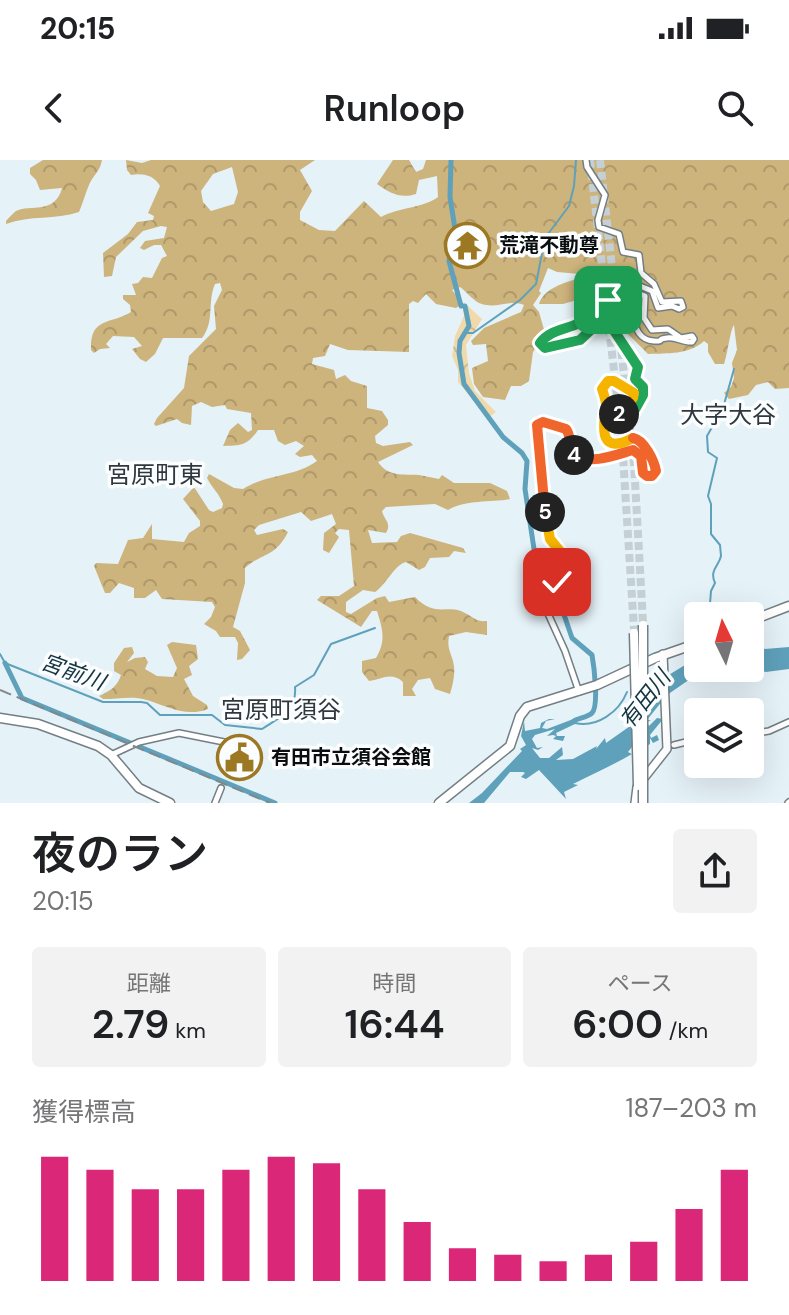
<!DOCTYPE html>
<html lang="ja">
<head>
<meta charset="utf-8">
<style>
	:root { --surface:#fff; --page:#f2f2f2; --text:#202124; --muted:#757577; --accent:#db2777 }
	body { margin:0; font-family:"DM Sans","Noto Sans JP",sans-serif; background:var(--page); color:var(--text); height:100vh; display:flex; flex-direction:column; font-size:30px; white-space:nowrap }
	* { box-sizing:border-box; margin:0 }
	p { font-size:26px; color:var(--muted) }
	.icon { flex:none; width:44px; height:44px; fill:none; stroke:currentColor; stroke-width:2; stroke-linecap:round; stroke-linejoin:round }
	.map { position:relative; height:643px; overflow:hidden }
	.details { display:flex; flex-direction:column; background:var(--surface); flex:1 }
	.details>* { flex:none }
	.needle { width:52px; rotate:355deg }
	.controls { position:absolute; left:684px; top:442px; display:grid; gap:16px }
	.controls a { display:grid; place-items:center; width:80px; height:80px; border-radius:8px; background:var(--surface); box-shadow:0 8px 32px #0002; font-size:40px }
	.pin { position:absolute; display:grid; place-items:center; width:68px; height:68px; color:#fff; margin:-34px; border-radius:16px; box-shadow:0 4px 12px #0006 }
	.km { position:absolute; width:40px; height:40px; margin:-20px; border-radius:50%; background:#222; color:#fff; font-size:22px; line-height:40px; text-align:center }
	.round { display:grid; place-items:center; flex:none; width:84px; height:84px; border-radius:8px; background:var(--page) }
	.headline { display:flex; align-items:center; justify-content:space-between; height:136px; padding:0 32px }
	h1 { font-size:44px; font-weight:600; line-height:60px }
	.figures { display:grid; grid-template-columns:repeat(3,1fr); gap:12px; height:136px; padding:8px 32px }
	.figures div { display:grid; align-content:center; border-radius:8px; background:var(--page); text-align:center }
	.figures b { font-size:40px; font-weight:600 }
	.figures small { font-size:22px; font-weight:400 }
	.figures p { font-size:22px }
	.chart { height:224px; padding:16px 32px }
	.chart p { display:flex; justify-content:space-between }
	.chart svg { width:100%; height:144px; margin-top:8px; stroke:var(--accent); stroke-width:6 }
	.status { display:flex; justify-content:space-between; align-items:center; height:56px; padding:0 40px; background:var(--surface); direction:ltr }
	.status svg { height:22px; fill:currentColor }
	header { display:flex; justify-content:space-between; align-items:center; height:104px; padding:0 32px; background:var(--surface); font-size:36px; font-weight:600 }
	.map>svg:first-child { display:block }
	.forest { fill:url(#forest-crowns); fill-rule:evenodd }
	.park { fill:url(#park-crowns) }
	.water { fill:#5fa1bb }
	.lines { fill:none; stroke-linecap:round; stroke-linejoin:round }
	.stream { stroke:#5fa1bb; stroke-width:2 }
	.river { stroke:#5fa1bb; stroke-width:5 }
	.highway-tunnel { stroke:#c4d0d5; stroke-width:8; stroke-dasharray:8 4; stroke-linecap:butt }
	.minor-casing { stroke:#737f84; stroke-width:8 }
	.major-casing { stroke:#737f84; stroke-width:10 }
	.highway-casing { stroke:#737f84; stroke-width:11 }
	.minor { stroke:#fff; stroke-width:5 }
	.major { stroke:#fff; stroke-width:7 }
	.highway { stroke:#fff; stroke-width:8 }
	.rail { stroke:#7f888c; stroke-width:2; stroke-dasharray:12 6; stroke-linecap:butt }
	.highway-bridge-casing { stroke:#737f84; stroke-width:11; stroke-linecap:butt }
	.highway-bridge { stroke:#fff; stroke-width:8 }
	.split-1-casing { stroke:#fff; stroke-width:16 }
	.split-2-casing { stroke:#fff; stroke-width:16 }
	.split-3-casing { stroke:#fff; stroke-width:16 }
	.split-4-casing { stroke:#fff; stroke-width:16 }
	.split-5-casing { stroke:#fff; stroke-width:16 }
	.split-6-casing { stroke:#fff; stroke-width:16 }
	.split-1 { stroke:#22a559; stroke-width:10 }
	.split-2 { stroke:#22a559; stroke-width:10 }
	.split-3 { stroke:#f5b400; stroke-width:10 }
	.split-4 { stroke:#f0652b; stroke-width:10 }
	.split-5 { stroke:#f0652b; stroke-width:10 }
	.split-6 { stroke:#f5b400; stroke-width:10 }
	.labels { text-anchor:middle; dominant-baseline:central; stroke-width:7; stroke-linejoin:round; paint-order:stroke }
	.poi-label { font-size:20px; font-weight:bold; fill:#0a0e10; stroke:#fbfdfe; text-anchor:start }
	.water-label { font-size:22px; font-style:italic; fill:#143440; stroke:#fbfdfe }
	.quarter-label { font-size:24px; fill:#2f393d; stroke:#fbfdfe }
</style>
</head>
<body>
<div class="status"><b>20:15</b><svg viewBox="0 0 49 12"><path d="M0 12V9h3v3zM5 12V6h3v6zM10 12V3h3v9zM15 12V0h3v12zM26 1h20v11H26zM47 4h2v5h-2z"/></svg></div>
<header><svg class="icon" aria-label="back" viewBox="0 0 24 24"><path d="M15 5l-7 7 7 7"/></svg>Runloop<svg class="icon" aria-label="search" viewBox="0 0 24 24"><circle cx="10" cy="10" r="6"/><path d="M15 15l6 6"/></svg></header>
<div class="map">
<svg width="789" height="643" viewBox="0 0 789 643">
	<defs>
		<pattern id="forest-crowns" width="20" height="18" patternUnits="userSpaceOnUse" patternTransform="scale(2)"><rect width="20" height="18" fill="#cdb37c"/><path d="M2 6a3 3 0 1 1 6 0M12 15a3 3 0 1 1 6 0" fill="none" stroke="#af996a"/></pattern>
		<pattern id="park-crowns" width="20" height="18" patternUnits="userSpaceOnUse" patternTransform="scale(2)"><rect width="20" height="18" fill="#f0daac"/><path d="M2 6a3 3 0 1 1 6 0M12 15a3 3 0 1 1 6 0" fill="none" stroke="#ccba93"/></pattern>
	</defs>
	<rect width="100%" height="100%" fill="#e5f2f8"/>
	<g class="forest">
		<path d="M43,0H102C100,12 93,15 89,25C85,34 83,43 79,52C55,60 30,55 6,64V61C9,58 12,54 16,51C30,44 55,55 62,28L40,30L36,20L30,14V8Z"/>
		<path d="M126,0L142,3L151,0H315L300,10L312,31L300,52V60L319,70L335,71L364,41L381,57C399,47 424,48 438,37L437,16L419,20L416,34C400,39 390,33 377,24L393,0H409L416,12L423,9L426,0H789V228L775,229L768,222L756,225L748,235L729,239L724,233L731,227L734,218L732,203L737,190L734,165C730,170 728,193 724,204H715L708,192V184L704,181C689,195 667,193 648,194L626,172L603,156L597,144L584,138L563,144H539C544,128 564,123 579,118L580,114L557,112L548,108L539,131L541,133L533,145L539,152L545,173L533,192L529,221L521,226H511L505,240L483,237L474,224L472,208L488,201L486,184L473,185L471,181L484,168L521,152L524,145C510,139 497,149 482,144C474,142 467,132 460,127L452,130L463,143L456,148L436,144L426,134L418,143L413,141L409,144V192L348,190L330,184L325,196L313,198L312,204L334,210L336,219L345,215L351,221L367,226V248L382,251L388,260V265L375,276L376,283L383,286L410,282L413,285L378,302C388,317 403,314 419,315C426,316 432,318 439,319L442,315L454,323H490L507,331L510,339C489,343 467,339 448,350L435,344L386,347L382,351C384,360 392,363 386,373L368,370L372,383L397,382L401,376L410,373L463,388L466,393L454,391L449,397L430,398L425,407L419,410L406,402C394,405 387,424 375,432L363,430L346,442V452L351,454L377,438L385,436L389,442L415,437C435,458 447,444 463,452C474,457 475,462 487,461V475L466,472L449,476C447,487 450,491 453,501C456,512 453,524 450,534L435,529L430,518L418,520L412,529L416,536H403V522C391,511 381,520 369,521L362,512V501L376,498C386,481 383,470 377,451H372L361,467L317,440L321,436H339L354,426L349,370L339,369L335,373L339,377L329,393L323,390L324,373L336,364L332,354L311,361L301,352L259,365L254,370L257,375L283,369L288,372C275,398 261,393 245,408V423L233,467L240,471L250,490L242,499L237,500L238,483L235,477H220L216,471L204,464L211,457L215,447L212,442L162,439L156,430L145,438H134V428L119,423L110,433H105L94,406L96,403L118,404L128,380L143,378L152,364V379L184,382L189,373L200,366V361L183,339L194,327L209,350L213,352L222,348L223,344C219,333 212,328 207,318L209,314L234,328L243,329C269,313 293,318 317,301L312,295L300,297L295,294L304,286L296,281L285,285L278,281L274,270H258C248,285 241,286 223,286L230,270L238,263L248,272L252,270L251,253L227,249L225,245L212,247L201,242L192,246L191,265L182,263L177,259L156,266L154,264L157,258L184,228L189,196L216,169L214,146L222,130L220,123L215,124C207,142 215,162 202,178H163L155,194L146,202L140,199L132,189L142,186L134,177L113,176L106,184L110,188L100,189L94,193L91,190C90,157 109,165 131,152L130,145L123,139V135H136L132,124L138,123L143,117L152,118L162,98L167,96L161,85H154L144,90L140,88L145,81L164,78L167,67L161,66L143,71L116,97L112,116L104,117L103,93L128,74L137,62L153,60L154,56L148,53L160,26C154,15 142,13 131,15L127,10ZM232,7L238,32L234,44L211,51L203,42L201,31L213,14Z"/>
		<path d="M172,482L196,485L198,499L189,506L192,515L184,519L193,536L207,545L208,549C185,558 166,545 143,539C131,536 116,539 103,539L99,536C110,531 117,527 121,515L114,511V503L124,488L132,487L134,493L127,502L135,498L145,497L148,502L145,509L157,516L173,517L177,508L167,485Z"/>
	</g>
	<polygon class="park" points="468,146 482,159 466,185 469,213 475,231 496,252 488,258 458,222 458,210 452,196 455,176 464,156 463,147"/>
	<g class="water">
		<polygon points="750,481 765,489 789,487 789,509 766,512 751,508"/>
		<path d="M698,497V507L694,511L706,508L667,535L647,560H651L647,562L649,566L657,558L663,559L650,575L651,578L657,575L659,580L653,583L650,578V584L645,587H632L628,592L632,594C615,604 593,614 573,624L578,625L564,632L566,639L539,610L526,619L521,617L525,613L523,612H510L484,643H469L482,633L522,591L520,589L526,585L521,576L524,561L525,571L540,568L541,563L549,559H555L546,561L542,568L547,569L576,558L575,564L556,573L557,576H565L563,581L553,579L556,576L553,575L547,576L555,569L535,575L532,579L537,588L543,587L538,590L532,588L540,598H549L562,587L563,595L556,600L573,599L597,586L596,589L605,578L606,583L633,564L643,539L653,529L654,524Z"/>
	</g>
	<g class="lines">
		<g class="stream">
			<polyline points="466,173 473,173 520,140 536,124 545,78 569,46 574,26 576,0"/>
			<path d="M709,456L711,431L715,423C709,410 719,406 721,396L720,385L711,374V344L708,336L717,298L708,292L707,276L723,248L734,209"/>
			<path d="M0,494L5,503L103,542H141L147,543L160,555H212L225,565L262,569C280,557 297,551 295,527L314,515L331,484L375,468"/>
			<path d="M575,563C597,568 619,552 627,532"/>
		</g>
		<g class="river">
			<path d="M451,0L450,37L455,69L449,101L461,146H465L469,166L460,181L459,193L464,224L503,277L522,293L527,301L525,329L534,389L548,408L572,478L592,495C594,506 599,546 592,553C588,557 579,558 574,561"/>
			<polyline points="5,503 22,538 275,643"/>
		</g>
		<g class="highway-tunnel">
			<polyline points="590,0 622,281 634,469"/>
			<polyline points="600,0 634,304 643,462"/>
		</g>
		<defs>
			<g id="minor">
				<path d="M579,532L565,491L545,447L552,429L572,407L549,377L536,267L543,262L566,269L569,275V287L579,298H606L633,290L641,296L644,314L651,316L656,310L639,280L633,278L616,284L603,273C602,262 606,254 606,244C605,235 602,232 605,223L613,221L633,232V238L619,256L622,263L629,261L644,231L636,220L638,207L609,163L600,162L578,180L545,188L540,182C555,166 582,164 600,150C606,145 607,140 614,137L629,147C635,159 634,180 654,181C665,182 656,179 667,178C675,176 683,183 692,182L694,179L692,176L681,178L668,169L652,170L644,158L645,136L632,131L626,116L611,120V115L628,110L635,124L652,131L658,148L672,146L679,149L683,147L681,141L662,142L654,124L641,113L639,95L623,92L619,74L599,67L598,60L605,35L587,7L586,0"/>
				<polyline points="750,574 769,571 789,562"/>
				<polyline points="674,585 698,579"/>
				<polyline points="111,595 139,582 179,573 244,586"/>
				<polyline points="215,643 221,628"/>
				<polyline points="788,643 789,642"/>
			</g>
			<polyline id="major" points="635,643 637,627 667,589 663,494"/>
			<g id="highway">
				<polyline points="750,461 789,446"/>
				<polyline points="0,558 38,564 98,586 111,595 139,628 170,643"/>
				<polyline points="439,643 510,586 520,556 527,547 597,525 655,498 698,483"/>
			</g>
		</defs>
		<use href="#minor" class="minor-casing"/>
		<use href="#major" class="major-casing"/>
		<use href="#highway" class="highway-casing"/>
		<use href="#minor" class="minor"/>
		<use href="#major" class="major"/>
		<use href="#highway" class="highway"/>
		<polyline class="rail" points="0,530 270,643"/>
		<defs>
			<g id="highway-bridge">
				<polyline points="643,465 643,643"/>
				<polyline points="634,473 638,626"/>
			</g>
		</defs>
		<use href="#highway-bridge" class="highway-bridge-casing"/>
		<use href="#highway-bridge" class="highway-bridge"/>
	</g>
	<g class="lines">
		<defs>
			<path id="split-1" d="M596,165L580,180L545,188L540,183C548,173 557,171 569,167C581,164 600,150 608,140"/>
			<polyline id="split-2" points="596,165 603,161 609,163 638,207 635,219 643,227 643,235 628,262 620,262 619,254"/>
			<path id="split-3" d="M619,254L633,238L634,233L614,221H608L602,229C604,235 607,242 606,249C602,271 601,295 633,278"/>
			<path id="split-4" d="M574,295C592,305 615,295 633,290L641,296L643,313L647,316H652L656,311C654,300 644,280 633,278"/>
			<path id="split-5" d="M545,352L537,265L543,262L566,269C572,277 568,286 574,295"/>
			<polyline id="split-6" points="545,352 550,379 572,406 571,410 557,422"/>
		</defs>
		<use href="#split-1" class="split-1-casing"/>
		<use href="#split-2" class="split-2-casing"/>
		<use href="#split-3" class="split-3-casing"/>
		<use href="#split-4" class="split-4-casing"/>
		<use href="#split-5" class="split-5-casing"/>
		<use href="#split-6" class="split-6-casing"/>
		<use href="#split-1" class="split-1"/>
		<use href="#split-2" class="split-2"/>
		<use href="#split-3" class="split-3"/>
		<use href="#split-4" class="split-4"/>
		<use href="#split-5" class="split-5"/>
		<use href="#split-6" class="split-6"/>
	</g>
	<defs>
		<symbol id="temple-ring" viewBox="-11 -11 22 22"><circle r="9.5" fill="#fbfdfe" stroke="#9c7823" stroke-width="1.5"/><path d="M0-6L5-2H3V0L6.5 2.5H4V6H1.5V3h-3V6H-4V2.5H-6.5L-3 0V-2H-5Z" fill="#9c7823"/></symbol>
		<symbol id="civic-ring" viewBox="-11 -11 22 22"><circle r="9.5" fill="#fbfdfe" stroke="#9c7823" stroke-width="1.5"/><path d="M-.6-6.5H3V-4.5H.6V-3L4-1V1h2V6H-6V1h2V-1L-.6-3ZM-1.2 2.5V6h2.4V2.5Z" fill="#9c7823"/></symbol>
	</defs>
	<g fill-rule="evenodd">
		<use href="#temple-ring" x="442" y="60" width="51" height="51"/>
		<use href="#civic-ring" x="214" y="572" width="51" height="51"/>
	</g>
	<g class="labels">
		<g class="poi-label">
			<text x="499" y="85">荒滝不動尊</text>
			<text x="271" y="597">有田市立須谷会館</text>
		</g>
		<g class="water-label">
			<text transform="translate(73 512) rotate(20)">宮前川</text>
			<text transform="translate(645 539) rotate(-52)">有田川</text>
		</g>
		<g class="quarter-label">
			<text x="728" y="254">大字大谷</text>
			<text x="155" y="314">宮原町東</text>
			<text x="281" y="549">宮原町須谷</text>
		</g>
	</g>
</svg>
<div class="controls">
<a><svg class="needle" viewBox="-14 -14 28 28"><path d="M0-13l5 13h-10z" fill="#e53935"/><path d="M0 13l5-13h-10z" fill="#757577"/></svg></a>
<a><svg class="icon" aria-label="layers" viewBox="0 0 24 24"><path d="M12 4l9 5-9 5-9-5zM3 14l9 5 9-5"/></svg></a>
</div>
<div class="pin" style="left:608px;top:140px;background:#1e9e55"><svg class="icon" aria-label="arrive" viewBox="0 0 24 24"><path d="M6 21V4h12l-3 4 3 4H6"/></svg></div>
<div class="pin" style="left:557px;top:422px;background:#d93025"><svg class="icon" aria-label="check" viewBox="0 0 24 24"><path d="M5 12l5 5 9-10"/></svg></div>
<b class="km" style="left:619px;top:254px">2</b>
<b class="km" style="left:574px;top:295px">4</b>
<b class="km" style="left:545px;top:352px">5</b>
</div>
<section class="details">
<div class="headline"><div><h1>夜のラン</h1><p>20:15</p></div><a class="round"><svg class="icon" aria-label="share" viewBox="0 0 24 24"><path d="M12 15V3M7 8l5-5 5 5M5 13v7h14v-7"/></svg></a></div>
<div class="figures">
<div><p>距離</p><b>2.79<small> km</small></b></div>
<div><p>時間</p><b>16:44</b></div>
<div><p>ペース</p><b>6:00<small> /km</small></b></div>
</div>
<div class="chart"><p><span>獲得標高</span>187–203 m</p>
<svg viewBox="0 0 160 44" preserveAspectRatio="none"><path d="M5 44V6M15 44V10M25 44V16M35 44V16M45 44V10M55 44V6M65 44V8M75 44V16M85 44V26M95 44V34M105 44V36M115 44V38M125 44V36M135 44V32M145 44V22M155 44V10"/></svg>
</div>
</section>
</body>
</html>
